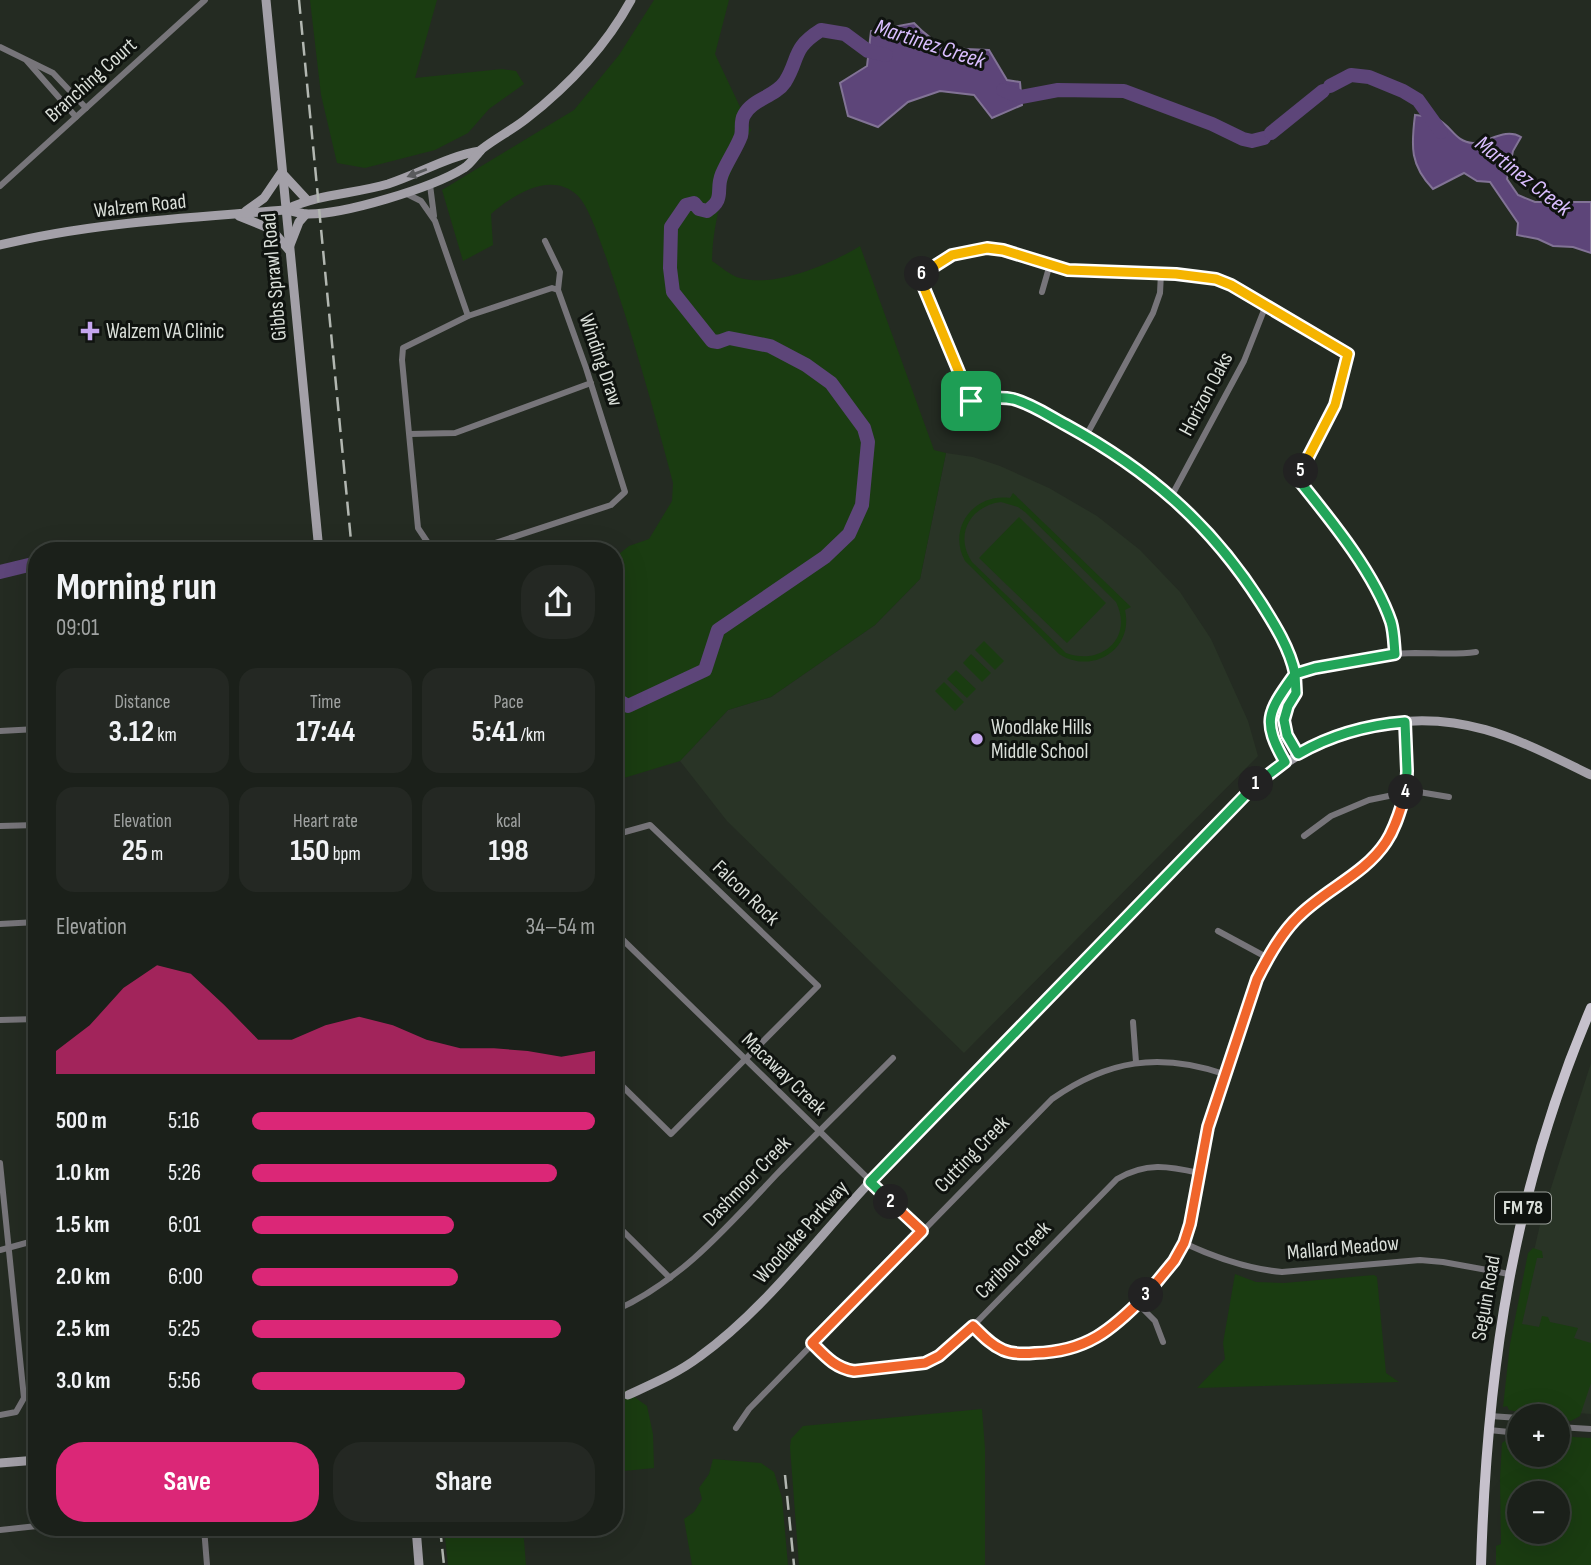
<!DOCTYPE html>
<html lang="en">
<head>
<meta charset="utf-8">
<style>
	:root { --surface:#1b201a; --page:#242823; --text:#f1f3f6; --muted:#a0a3a2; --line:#393e39; --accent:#db2777 }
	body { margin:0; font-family:"Sofia Sans Condensed",sans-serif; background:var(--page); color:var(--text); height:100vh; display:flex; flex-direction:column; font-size:26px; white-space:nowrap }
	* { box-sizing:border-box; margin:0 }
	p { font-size:23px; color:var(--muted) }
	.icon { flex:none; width:38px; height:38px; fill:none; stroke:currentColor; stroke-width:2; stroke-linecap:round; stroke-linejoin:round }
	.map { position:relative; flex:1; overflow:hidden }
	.details { position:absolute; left:28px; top:542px; width:595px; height:994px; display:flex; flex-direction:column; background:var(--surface); border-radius:28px; box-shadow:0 7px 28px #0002,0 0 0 2px var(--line) }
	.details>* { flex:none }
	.tools { position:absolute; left:1507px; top:1404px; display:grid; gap:14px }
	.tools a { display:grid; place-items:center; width:63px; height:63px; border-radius:50%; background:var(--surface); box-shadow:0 7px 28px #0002,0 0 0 2px var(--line); font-size:35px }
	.pin { position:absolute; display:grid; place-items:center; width:60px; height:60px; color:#fff; margin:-30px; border-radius:14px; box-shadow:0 4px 10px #0006 }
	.km { position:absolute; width:35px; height:35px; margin:-18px; border-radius:50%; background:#222; color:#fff; font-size:19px; line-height:35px; text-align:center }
	.round { display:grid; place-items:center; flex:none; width:74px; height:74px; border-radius:28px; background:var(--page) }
	.head { display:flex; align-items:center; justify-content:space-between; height:119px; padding:0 28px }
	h1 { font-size:38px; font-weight:700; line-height:52px }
	.figures { display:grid; grid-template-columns:repeat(3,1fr); gap:10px; height:119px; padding:7px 28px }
	.figures div { display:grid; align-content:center; border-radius:18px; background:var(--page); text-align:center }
	.figures b { font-size:30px; font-weight:700 }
	.figures small { font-size:19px; font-weight:400 }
	.figures p { font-size:19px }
	.chart { height:196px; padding:14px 28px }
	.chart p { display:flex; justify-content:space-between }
	.chart svg { width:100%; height:126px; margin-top:7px; fill:var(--accent); opacity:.7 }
	.cta { display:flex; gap:14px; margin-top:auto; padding:14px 28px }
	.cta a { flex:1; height:80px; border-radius:28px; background:var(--accent); color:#fff; font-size:28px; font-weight:700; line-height:80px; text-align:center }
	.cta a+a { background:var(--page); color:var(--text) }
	ul { padding:0 28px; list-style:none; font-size:23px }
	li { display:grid; grid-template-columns:112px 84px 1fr; align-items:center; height:52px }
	li i { height:18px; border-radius:9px; background:var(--accent) }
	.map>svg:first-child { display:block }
	.built { fill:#293426 }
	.green { fill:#1a3c11; fill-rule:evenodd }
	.water { fill:#5d4579; stroke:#827396; stroke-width:2 }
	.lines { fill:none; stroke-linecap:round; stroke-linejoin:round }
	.river { stroke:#5d4579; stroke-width:14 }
	.street { stroke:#77757a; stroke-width:6 }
	.secondary { stroke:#a3a0a8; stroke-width:9 }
	.primary { stroke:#c6c1cc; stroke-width:10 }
	.rail { stroke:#b2b7b1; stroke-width:2.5; stroke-dasharray:14 7; stroke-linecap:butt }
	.oneway { fill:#595a5c }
	.split-1-casing { stroke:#fff; stroke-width:14 }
	.split-2-casing { stroke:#fff; stroke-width:14 }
	.split-3-casing { stroke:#fff; stroke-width:14 }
	.split-4-casing { stroke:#fff; stroke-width:14 }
	.split-5-casing { stroke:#fff; stroke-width:14 }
	.split-6-casing { stroke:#fff; stroke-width:14 }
	.split-7-casing { stroke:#fff; stroke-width:14 }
	.split-1 { stroke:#22a559; stroke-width:9 }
	.split-2 { stroke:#22a559; stroke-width:9 }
	.split-3 { stroke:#f0652b; stroke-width:9 }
	.split-4 { stroke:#f0652b; stroke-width:9 }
	.split-5 { stroke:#22a559; stroke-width:9 }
	.split-6 { stroke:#f5b400; stroke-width:9 }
	.split-7 { stroke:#f5b400; stroke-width:9 }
	.poi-dot { fill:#c6a6f0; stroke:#0f130f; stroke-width:2.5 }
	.labels { text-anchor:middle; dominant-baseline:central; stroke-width:6; stroke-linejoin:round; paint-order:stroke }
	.shield { fill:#0f130f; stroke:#9da29c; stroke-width:2 }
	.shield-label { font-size:19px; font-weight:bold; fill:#dadfd9 }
	.street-label { font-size:21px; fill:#dadfd9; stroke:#0f130f }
	.poi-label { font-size:21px; fill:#dadfd9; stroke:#0f130f; text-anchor:start }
	.water-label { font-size:23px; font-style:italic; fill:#dabeff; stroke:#0f130f }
</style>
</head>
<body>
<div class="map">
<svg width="1591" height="1565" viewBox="0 0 1591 1565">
	<rect width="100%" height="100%" fill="#242b22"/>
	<g class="built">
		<polygon points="946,453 973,457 1000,466 1049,488 1097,516 1140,550 1180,592 1211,639 1248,721 1258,756 964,1053 727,821 680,761 728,710 771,697 875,625 920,579"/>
		<polygon points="1591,1063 1591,1414 1510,1408 1525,1290 1542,1216"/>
	</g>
	<g class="green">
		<polygon points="310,0 437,0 415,78 502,69 516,71 524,84 489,109 468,133 435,150 365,168 337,163 321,95"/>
		<path d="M654,0H729L715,54L751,130C729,171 713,214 712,261C720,266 731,276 740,278C775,288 831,264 860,246L934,450L946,453L920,579L875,625L771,697L728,710L680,761L614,781V558L629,546L649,539L672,501L673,483C653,407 632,332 606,257C600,241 589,206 577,195C550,170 512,196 491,214L493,245L463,261L442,190L574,110L619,55Z"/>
		<path d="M1013,493L1131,607L1125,610C1134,650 1092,675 1059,654L965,561C947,528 974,493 1010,498ZM1001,502L1018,507L1025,512L1116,602C1134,639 1100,666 1066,653L972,562C954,535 970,506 1001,502Z"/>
		<polygon points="1019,517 1106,603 1067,643 979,558"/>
		<polygon points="984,641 1004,661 995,670 975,650"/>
		<polygon points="971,654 991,673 982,682 963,663"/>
		<polygon points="956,670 976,689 967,698 947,679"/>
		<polygon points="944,682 964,702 955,711 935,691"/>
		<polygon points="1533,1248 1542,1251 1543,1258 1537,1258 1522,1324 1539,1327 1542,1316 1548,1317 1550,1322 1578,1328 1574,1338 1591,1343 1591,1383 1580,1416 1571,1421 1558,1420 1558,1416 1520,1415 1518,1412 1509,1410 1507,1406 1503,1407 1510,1344 1528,1253"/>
		<polygon points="1235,1274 1256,1282 1284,1283 1374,1275 1377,1277 1386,1373 1399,1382 1197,1388 1225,1359 1223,1343"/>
		<polygon points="614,1373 626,1391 647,1406 653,1434 654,1468 614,1472"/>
		<polygon points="982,1409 985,1449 985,1565 799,1565 790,1447 791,1439 803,1426"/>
		<path d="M1511,1436L1519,1437V1454H1558V1436L1591,1438V1565H1496V1546L1501,1544L1500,1478L1502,1443ZM1519,1493H1558V1531H1519Z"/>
		<polygon points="713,1459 761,1463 774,1472 782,1498 788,1565 692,1565 684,1519 694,1512 702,1499 699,1488 709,1474"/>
		<polygon points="444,1528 523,1528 526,1565 448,1565"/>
	</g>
	<g class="water">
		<path d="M914,23C939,50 954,49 989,50L1007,80L1020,82L1022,105L992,118L974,95L940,91L908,102L878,127L848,116L840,83L867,66L871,31Z"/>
		<path d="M1415,115C1421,116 1431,116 1437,119C1452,126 1455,142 1473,143C1488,143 1505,127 1521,137L1513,151L1507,179L1518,195L1535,202H1591V253L1573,247L1553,246L1538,239L1517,235L1518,223L1490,182L1477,181L1464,173L1433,189C1410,165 1411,147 1415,115Z"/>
	</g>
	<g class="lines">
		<g class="river">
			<polyline points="1330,86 1351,75 1369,77 1403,91 1418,100 1441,132"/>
			<polyline points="1003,90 1021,97 1058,90 1124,91 1212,124 1243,139 1252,141 1264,138"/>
			<polyline points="1271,133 1323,91"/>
			<polyline points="0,572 37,563"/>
			<path d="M614,698L628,706L705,670L718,630L825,557L849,534L862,505L868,442L864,428L831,383L806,365L770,346L729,338L718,342L712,341L673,292L670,268L671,227L686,205L694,203L699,209L707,211C726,198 715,191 722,174C728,160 736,149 741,136C743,129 740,122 744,115C752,99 775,97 785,82C800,58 791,49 821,30L845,34L868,51L886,55"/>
		</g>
		<g class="street">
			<polyline points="0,47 53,73 86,108"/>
			<polyline points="27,61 76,117"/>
			<polyline points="430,185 434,216"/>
			<polyline points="0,186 205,0"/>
			<polyline points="405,193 421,201 435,221 468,316"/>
			<polyline points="545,241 560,272 558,290 586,368 625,492 611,505 495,543 430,546 418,528 402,360 403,348 468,316 552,288 558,290"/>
			<polyline points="1042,292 1050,264"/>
			<polyline points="410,434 455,433 591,383"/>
			<polyline points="1086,436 1153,313 1160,293 1161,273"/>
			<polyline points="1171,497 1244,361 1266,305"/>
			<path d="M1295,674C1333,663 1376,654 1415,653C1436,653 1455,655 1476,652"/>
			<polyline points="0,731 37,729"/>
			<path d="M1298,754C1292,744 1283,733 1284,720C1285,696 1303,698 1293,664C1287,643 1273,622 1261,603C1210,524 1148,471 1066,425C1049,416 1032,404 1013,399C999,396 985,399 971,401L919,276L936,263L952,255L987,248L1003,250L1068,270L1176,273L1216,280L1245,292L1348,354L1335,405L1297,478C1330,519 1374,573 1391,622C1394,632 1394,644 1395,654"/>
			<path d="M1285,762C1260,720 1268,713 1295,674"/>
			<polyline points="0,826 37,825"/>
			<polyline points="614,835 650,825 818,986 671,1134 614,1078"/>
			<polyline points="1304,836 1331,816 1369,800 1413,791 1449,797"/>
			<polyline points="0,924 37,922"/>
			<polyline points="1218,931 1268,958"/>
			<polyline points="614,943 623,940 922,1231"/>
			<polyline points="0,1020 37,1019"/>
			<polyline points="1133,1022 1136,1062"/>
			<polyline points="0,1163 24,1398 16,1412 0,1415"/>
			<polyline points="614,1222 670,1278"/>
			<path d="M1184,1243C1216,1258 1247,1269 1282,1272L1420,1260L1443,1262L1509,1274"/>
			<polyline points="0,1250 37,1240"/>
			<polyline points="1138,1304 1155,1321 1163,1342"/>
			<path d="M614,1311C680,1282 727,1227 776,1175C814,1136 854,1097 893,1058"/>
			<path d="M973,1326C1006,1356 1017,1357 1060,1350C1107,1343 1168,1286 1184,1241C1198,1205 1198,1164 1208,1126C1221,1076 1240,1028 1257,979C1268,957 1281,934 1298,917C1342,872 1394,865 1406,791C1410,768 1406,744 1405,722"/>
			<path d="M812,1344C825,1356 835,1368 854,1371L911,1366L925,1363L939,1356L973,1326L1117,1179C1146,1162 1168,1166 1199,1173"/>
			<polyline points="1490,1416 1519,1418"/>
			<polyline points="1558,1427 1591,1429"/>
			<path d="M736,1428L749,1409L1052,1099C1108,1060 1159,1052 1224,1074"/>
			<polyline points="1489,1430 1519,1433"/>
			<polyline points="204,1528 207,1565"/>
			<polyline points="0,1530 37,1526"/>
		</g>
		<g class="secondary">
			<polyline points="266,0 319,551"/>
			<polyline points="282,173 307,200"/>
			<path d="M287,209C318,194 354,194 388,184C419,174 448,156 480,151"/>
			<polyline points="246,211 264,198 281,173"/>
			<polyline points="239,216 271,229 289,250"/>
			<path d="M0,245C93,222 190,218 285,210C292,211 299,213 306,214C343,215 432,188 464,168C471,164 476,155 482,149C496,138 512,130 526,119C567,87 606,46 631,0"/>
			<polyline points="290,245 299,222 306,214"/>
			<path d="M628,1395C652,1384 678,1373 699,1357C763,1311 815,1241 869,1183C959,1088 1051,995 1142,900C1213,827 1277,741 1383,724C1465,710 1521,741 1591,775"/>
			<polyline points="0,1463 37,1460"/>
			<polyline points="416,1528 419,1565"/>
		</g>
		<path class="primary" d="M1481,1565C1487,1367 1513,1191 1591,1008"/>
		<g class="rail">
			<polyline points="299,0 352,551"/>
			<polyline points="785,1475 794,1565"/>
			<polyline points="440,1528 444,1565"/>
		</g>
	</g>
	<defs><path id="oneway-solid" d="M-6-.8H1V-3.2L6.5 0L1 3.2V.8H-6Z" transform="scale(1.75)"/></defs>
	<use class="oneway" href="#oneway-solid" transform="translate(417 173) rotate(159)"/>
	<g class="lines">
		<defs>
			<path id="split-1" d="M971,401C985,399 999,396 1013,399C1032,404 1049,416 1066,425C1148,470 1210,523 1261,603C1275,625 1290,649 1295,674C1268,712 1261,720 1285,762L1256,784"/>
			<polyline id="split-2" points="891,1202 870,1182 1256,784"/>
			<path id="split-3" d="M891,1202L922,1231L812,1343C825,1356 835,1368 854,1371L925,1363L939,1356L973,1326C982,1335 991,1345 1003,1350C1012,1354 1024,1354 1035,1353C1086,1352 1112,1330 1146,1295"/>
			<path id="split-4" d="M1146,1295L1174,1261L1184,1243L1190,1224L1208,1127L1257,979C1268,957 1281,933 1299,916C1326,889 1365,874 1386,842C1396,827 1400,810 1406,792"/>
			<path id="split-5" d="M1301,471L1297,478C1330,519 1374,572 1391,622C1394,632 1394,644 1395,654L1315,668L1295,674L1296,693L1288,706L1284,720L1287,735L1298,754C1331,735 1367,725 1405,722L1407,771L1406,792"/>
			<polyline id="split-6" points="922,274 952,255 987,248 1003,250 1068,270 1176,274 1216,279 1231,285 1348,354 1335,405 1301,471"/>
			<polyline id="split-7" points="922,274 919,276 971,401"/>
		</defs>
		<use href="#split-1" class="split-1-casing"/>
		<use href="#split-2" class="split-2-casing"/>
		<use href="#split-3" class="split-3-casing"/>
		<use href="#split-4" class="split-4-casing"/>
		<use href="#split-5" class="split-5-casing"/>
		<use href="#split-6" class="split-6-casing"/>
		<use href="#split-7" class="split-7-casing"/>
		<use href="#split-1" class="split-1"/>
		<use href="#split-2" class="split-2"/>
		<use href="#split-3" class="split-3"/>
		<use href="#split-4" class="split-4"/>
		<use href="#split-5" class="split-5"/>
		<use href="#split-6" class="split-6"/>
		<use href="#split-7" class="split-7"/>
	</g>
	<g class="poi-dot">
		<path d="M86.5 320.5h7v7h7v7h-7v7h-7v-7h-7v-7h7z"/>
		<circle cx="977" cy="739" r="7"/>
	</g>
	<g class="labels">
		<rect class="shield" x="1495" y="1192.5" width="56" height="31" rx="5"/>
		<g class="shield-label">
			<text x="1523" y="1208">FM 78</text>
		</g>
		<g class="street-label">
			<text transform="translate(91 80) rotate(-42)">Branching Court</text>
			<text transform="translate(140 206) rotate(-6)">Walzem Road</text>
			<text transform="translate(274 277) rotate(-95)">Gibbs Sprawl Road</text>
			<text transform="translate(601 360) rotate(71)">Winding Draw</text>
			<text transform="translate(1206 394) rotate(-62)">Horizon Oaks</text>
			<text transform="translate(746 893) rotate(44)">Falcon Rock</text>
			<text transform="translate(784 1074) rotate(44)">Macaway Creek</text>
			<text transform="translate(972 1154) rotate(-46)">Cutting Creek</text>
			<text transform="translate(747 1181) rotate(-46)">Dashmoor Creek</text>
			<text transform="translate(801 1232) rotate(-48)">Woodlake Parkway</text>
			<text transform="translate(1343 1248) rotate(-5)">Mallard Meadow</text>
			<text transform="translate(1013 1260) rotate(-46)">Caribou Creek</text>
			<text transform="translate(1486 1298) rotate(-80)">Seguin Road</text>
		</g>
		<g class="poi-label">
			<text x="106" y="331">Walzem VA Clinic</text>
			<text x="991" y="727">Woodlake Hills<tspan x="991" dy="24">Middle School</tspan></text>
		</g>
		<g class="water-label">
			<text transform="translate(930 44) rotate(18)">Martinez Creek</text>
			<text transform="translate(1523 176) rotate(38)">Martinez Creek</text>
		</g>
	</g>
</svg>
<div class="tools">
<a>+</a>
<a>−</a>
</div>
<div class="pin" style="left:971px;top:401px;background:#1e9e55"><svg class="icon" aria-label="arrive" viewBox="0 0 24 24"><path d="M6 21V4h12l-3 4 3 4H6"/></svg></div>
<b class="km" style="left:1256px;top:784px">1</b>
<b class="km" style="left:891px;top:1202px">2</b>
<b class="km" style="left:1146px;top:1295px">3</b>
<b class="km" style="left:1406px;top:792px">4</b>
<b class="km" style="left:1301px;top:471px">5</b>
<b class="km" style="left:922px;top:274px">6</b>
<section class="details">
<div class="head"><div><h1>Morning run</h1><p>09:01</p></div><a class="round"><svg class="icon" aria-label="share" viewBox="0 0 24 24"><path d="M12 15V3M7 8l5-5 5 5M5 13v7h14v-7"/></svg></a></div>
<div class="figures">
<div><p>Distance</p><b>3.12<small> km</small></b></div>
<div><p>Time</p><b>17:44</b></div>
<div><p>Pace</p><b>5:41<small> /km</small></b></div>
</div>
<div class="figures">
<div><p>Elevation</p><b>25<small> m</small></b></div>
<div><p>Heart rate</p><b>150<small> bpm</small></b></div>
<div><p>kcal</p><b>198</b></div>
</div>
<div class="chart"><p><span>Elevation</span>34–54 m</p>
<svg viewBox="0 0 160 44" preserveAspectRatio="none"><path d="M0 44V36L10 27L20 14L30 6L40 9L50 20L60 32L70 32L80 27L90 24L100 27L110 32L120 35L130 35L140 36L150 38L160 36V44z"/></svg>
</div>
<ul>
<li><b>500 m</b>5:16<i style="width:100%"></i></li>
<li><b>1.0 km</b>5:26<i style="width:89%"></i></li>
<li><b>1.5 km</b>6:01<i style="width:59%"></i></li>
<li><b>2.0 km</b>6:00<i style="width:60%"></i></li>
<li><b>2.5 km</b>5:25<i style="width:90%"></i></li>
<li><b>3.0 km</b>5:56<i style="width:62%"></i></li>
</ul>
<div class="cta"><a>Save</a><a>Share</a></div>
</section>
</div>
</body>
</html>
